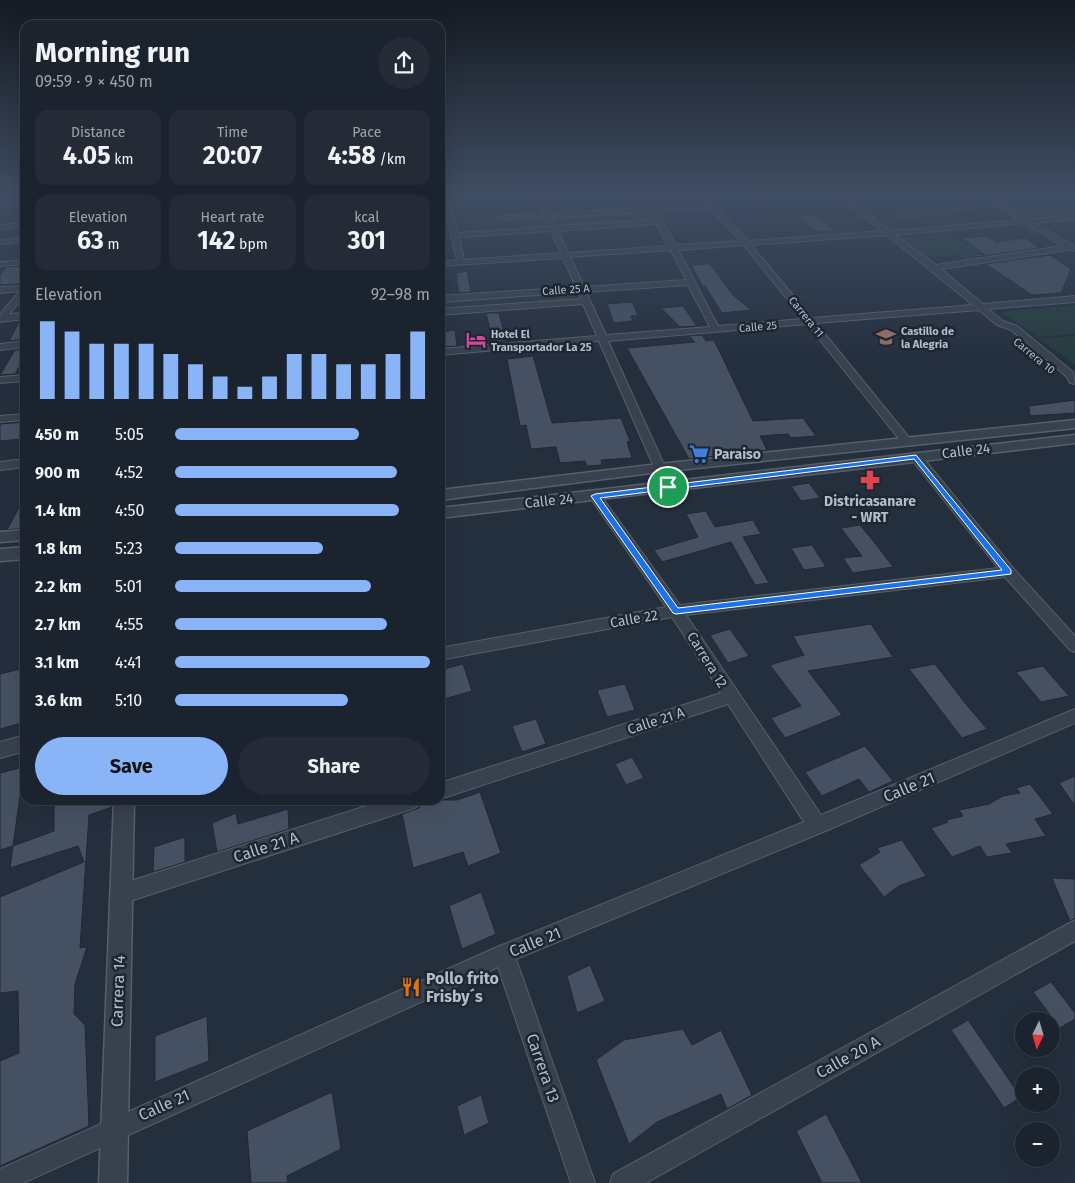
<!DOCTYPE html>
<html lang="en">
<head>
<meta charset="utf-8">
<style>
	:root { --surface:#1b232e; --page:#242b36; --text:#f1f3f6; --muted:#a0a4aa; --line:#39404a; --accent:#8ab4f8 }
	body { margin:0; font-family:"Fira Sans",sans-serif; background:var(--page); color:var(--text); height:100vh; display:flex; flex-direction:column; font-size:19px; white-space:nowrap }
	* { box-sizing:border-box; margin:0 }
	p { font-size:16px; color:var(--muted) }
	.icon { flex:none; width:28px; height:28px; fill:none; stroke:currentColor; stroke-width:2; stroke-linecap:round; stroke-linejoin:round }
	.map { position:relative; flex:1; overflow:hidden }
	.side { position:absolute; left:20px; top:20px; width:425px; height:785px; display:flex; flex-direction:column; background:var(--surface); border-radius:15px; box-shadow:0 5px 20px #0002,0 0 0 1px var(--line) }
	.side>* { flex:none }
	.needle { width:32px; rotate:185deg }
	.buttons { position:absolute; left:1015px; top:1012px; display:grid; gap:10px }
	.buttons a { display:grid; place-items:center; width:45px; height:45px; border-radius:50%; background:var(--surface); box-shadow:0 5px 20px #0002,0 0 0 1px var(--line); font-size:25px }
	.pin { position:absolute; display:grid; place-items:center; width:42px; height:42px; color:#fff; margin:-21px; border:2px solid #fff; border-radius:50%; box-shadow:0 1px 5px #0007 }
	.round { display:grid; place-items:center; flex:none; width:52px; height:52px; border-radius:26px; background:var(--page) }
	.headline { display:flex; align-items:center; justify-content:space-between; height:85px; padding:0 15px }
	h1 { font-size:28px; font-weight:700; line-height:38px }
	.metrics { display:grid; grid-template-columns:repeat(3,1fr); gap:8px; height:85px; padding:5px 15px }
	.metrics div { display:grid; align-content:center; border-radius:12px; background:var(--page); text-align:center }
	.metrics b { font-size:25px; font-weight:700 }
	.metrics small { font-size:14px; font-weight:400 }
	.metrics p { font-size:14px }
	.chart { height:140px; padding:10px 15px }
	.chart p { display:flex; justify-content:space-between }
	.chart svg { width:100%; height:90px; margin-top:5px; stroke:var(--accent); stroke-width:6 }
	.button { display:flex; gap:10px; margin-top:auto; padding:10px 15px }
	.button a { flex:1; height:58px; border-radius:30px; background:var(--accent); color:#111; font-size:20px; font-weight:700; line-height:58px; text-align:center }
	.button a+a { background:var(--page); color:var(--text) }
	ul { padding:0 15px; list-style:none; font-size:16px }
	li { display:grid; grid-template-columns:80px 60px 1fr; align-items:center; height:38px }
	li i { height:12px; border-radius:6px; background:var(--accent) }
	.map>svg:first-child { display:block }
	.green { fill:#263c3f }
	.building { fill:#455162; stroke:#1f2835 }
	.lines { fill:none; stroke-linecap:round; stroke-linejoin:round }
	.minor-casing { stroke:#565f6c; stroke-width:2 }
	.tertiary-casing { stroke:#565f6c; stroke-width:3 }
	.minor { fill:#38414e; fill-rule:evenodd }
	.tertiary { fill:#38414e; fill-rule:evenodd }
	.route { fill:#1a73e8; stroke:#fff; fill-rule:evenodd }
	.labels { text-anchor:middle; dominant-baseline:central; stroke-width:5; stroke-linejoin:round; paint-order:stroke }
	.far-street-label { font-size:11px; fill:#b4bcc9; stroke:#1d2633 }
	.far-poi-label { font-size:11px; font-weight:bold; fill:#b4bcc9; stroke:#1d2633; text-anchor:start }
	.street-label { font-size:14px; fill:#b4bcc9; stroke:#1d2633 }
	.poi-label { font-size:14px; font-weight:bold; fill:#b4bcc9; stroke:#1d2633; text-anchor:start }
	.near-street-label { font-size:16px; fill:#b4bcc9; stroke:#1d2633 }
	.near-poi-label { font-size:16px; font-weight:bold; fill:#b4bcc9; stroke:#1d2633; text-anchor:start }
</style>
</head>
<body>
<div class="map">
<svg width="1075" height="1183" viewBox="0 0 1075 1183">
	<rect width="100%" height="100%" fill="#242f3e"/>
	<g class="green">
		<polygon points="879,195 955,195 979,210 902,220 894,214 904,211"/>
		<polygon points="990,195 1075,195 1075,214 1028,218"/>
		<polygon points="648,211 654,220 563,226 560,217"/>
		<polygon points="543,218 548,226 513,228 508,220"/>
		<polygon points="950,233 985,256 964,260 958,255 928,256 901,238"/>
		<polygon points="573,291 576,300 440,310 440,301"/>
		<polygon points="1075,305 1075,334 1038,337 1001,312"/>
		<polygon points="1075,336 1075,365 1040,339"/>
	</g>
	<g class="building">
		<polygon points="816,215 835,231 817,232 798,216"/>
		<polygon points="988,236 996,242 1026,238 1039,248 975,257 972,255 984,254 961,238"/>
		<polygon points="1050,255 1071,269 1061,293 1032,295 986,264"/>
		<polygon points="710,264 733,295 751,310 722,313 705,286 703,287 691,265"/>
		<polygon points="25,266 25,284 0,285 0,275 6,267"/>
		<polygon points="467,271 471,292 459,293 456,273"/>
		<polygon points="632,302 638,315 631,316 633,321 614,323 607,304"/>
		<polygon points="683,306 697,326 680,327 661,308"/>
		<polygon points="486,313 499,313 506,341 493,343"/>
		<polygon points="25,321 25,339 9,341 19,322"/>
		<polygon points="455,330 457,346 440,347 440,332"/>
		<polygon points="702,335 706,341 714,340 753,421 803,418 816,436 791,438 788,434 760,436 767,450 689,459 627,348 695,342 689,336"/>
		<polygon points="25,349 25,357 15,374 0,375 15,350"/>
		<polygon points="533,356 552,423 621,418 630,441 627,442 632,458 601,460 602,465 587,466 585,461 560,463 556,447 531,449 526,425 520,426 507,359"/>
		<polygon points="1075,400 1075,413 1030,416 1029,406"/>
		<polygon points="25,422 25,434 22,439 0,441 0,424"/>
		<polygon points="809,483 820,498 801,501 791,486"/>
		<polygon points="25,496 25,528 7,530"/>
		<polygon points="706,511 715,527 753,520 761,534 743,537 769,583 755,585 731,542 662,562 654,550 698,537 686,514"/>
		<polygon points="860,525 878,547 893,567 853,573 843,558 862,556 841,528"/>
		<polygon points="812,545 826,567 804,570 791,548"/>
		<polygon points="871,624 893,657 808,671 842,715 785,738 771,718 801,706 770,665 804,655 793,636"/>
		<polygon points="730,629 749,656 728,663 710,635"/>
		<polygon points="463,664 472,691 444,699 440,686 440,670"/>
		<polygon points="935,664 965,703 987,729 962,738 909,669"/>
		<polygon points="1043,666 1069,696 1041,702 1016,672"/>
		<polygon points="25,668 25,722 0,729 0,674"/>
		<polygon points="625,684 635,710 607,717 597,690"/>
		<polygon points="536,719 546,744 522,752 512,726"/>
		<polygon points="865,746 893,781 869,792 859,779 822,796 805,772"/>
		<polygon points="632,757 644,778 626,785 615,764"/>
		<polygon points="24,767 13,846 54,831 54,806 73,800 112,800 112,807 89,815 80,948 87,947 75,984 74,1014 85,1025 89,1126 0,1166 0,1061 19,1053 18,991 0,993 0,897 84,862 78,846 10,868 13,846 0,850 0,773"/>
		<polygon points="1075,776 1075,806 1059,783"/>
		<polygon points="1030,784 1053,814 1035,819 1046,836 1006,844 1012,853 987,857 980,846 952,857 931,828 948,822 946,820 963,816 959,810 989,804 1003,796 1020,793 1016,788"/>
		<polygon points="480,792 501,853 468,866 463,852 413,868 402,814 419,808 423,800 457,800"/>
		<polygon points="288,809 289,829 217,852 212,823 236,813 238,824"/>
		<polygon points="185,837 185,862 153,872 154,847"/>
		<polygon points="902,840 926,876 899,886 884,897 859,865 880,852 877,848"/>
		<polygon points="1052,878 1075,879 1075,918 1070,921"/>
		<polygon points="481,892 496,934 462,949 449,906"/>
		<polygon points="590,965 605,1001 577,1013 567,976"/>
		<polygon points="1051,982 1075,1013 1075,1019 1060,1028 1033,992"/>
		<polygon points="207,1016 209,1061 155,1082 155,1036"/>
		<polygon points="968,1020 1021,1097 1004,1108 951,1030"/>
		<polygon points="683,1029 692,1045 721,1030 752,1095 727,1109 721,1094 657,1122 629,1144 596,1060 624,1040"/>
		<polygon points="332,1092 341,1149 287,1176 288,1183 251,1183 247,1131"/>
		<polygon points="481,1095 489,1123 464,1135 457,1106"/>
		<polygon points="826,1114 862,1183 822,1183 796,1131"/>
	</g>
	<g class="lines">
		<defs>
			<g id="minor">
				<path d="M491,195H535L450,201L458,233L549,227L545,218L502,220L498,218L502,216L544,214L536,195H542L551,213L708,204L700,195H707L748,241L882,231L836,195H843L890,231L1019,220L980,195H988L1028,219L1075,215V219L1034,223L1073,245L1075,251L1068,250L941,269L983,304L1075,296V302L988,309L1003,321L1017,326L1073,372L1075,384L1070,383L1066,376L1011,330L997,325L979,310L816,323L911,440V444H903L807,324L608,341L674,487L672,490H664L599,341L440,355V349L597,336L583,304L440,315V309L581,299L578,292L440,302V296L576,287L563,258L440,266V262L457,260L443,202H440V198ZM711,208L740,241L676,245L657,211ZM653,212L655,220L556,226L552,217ZM1025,223L1062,246L936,265L895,235ZM657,224L668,246L568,253L558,231ZM551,231L561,253L464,260L459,237ZM887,235L973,305L812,318L751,245ZM744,245L803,319L718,326L678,250ZM671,250L686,280L584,287L570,257ZM688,285L710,327L606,335L586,292Z"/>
				<polygon points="25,223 25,227 0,229 0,225"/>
				<polygon points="25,238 25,242 0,244 0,240"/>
				<polygon points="25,260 25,264 0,266 0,262"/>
				<polygon points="25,286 25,295 9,314 25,313 25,319 0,322 0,314 20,291 0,293 0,287"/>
				<polygon points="25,341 25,347 0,350 0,344"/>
				<polygon points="25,375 25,381 0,383 0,377"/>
				<polygon points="25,414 25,420 0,422 0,416"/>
				<polygon points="916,453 920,454 1013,568 1075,636 1075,652 1070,650 1005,577 686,615 821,815 1075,709 1075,723 823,832 516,959 595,1183 571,1183 498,967 23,1183 0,1183 0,1169 497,947 804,822 728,704 440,799 440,783 721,693 672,617 440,660 440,648 666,607 589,496 595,492 599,493 680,605 998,568 912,460 912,454"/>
				<polygon points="25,459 25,467 0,470 0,462"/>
				<polygon points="25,735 25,751 0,758 0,742"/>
				<polygon points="385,800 421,800 418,806 412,809 121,904 114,901 111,894 114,887 121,884"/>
				<polygon points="1075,920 1075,941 646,1183 610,1183 613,1174"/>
			</g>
			<g id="tertiary">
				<polygon points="1075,420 1075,428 659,472 440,500 440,490 659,464"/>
				<polygon points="1075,435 1075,443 440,518 440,508"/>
				<polygon points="25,530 25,540 0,542 0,532"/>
				<polygon points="25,547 25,559 0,561 0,549"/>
				<polygon points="114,800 134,800 127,1183 99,1183"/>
			</g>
		</defs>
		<use href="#minor" class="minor-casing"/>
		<use href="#tertiary" class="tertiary-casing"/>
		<use href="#minor" class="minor"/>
		<use href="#tertiary" class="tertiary"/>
	</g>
	<linearGradient id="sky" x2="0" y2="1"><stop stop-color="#141a22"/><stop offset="0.54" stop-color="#3f4d63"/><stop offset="1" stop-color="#3f4d63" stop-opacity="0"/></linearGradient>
	<rect width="1075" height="361" fill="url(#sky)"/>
	<path class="route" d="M916,455L1011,570V574L676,614L673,613L591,496L595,494ZM914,459L1002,570L678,608L600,498Z"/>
	<defs>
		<symbol id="school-bare" viewBox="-9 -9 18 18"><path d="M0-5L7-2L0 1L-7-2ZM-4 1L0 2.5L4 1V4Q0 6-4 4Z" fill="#8d6e63" stroke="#1d2633" stroke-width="2.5" paint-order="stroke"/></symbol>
		<symbol id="hotel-bare" viewBox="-9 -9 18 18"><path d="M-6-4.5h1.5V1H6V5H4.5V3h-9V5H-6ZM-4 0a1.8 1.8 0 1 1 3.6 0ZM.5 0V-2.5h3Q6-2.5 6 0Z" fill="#d1479c" stroke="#1d2633" stroke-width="2.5" paint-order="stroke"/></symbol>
		<symbol id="supermarket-bare" viewBox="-9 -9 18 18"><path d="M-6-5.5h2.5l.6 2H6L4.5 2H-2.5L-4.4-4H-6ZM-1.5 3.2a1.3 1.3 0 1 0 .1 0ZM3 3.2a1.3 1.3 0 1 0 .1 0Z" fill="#3f7fe0" stroke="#1d2633" stroke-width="2.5" paint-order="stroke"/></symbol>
		<symbol id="pharmacy-bare" viewBox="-9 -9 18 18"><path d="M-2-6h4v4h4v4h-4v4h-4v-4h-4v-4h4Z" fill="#e0444e" stroke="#1d2633" stroke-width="2.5" paint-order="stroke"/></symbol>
		<symbol id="restaurant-bare" viewBox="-9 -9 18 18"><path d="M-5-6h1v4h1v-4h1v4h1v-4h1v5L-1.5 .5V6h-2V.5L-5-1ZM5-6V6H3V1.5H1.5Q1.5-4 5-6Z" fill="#e8710a" stroke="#1d2633" stroke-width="2.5" paint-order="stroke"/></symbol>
	</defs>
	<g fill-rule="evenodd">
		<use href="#school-bare" x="872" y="323" width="28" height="28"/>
		<use href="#hotel-bare" x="462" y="326" width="28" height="28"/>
		<use href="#supermarket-bare" x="685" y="440" width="28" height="28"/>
		<use href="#pharmacy-bare" x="856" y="466" width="28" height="28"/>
		<use href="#restaurant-bare" x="397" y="973" width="28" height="28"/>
	</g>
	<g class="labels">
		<g class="far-street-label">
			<text transform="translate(566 290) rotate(-4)">Calle 25 A</text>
			<text transform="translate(806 317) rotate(51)">Carrera 11</text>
			<text transform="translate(758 327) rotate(-5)">Calle 25</text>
			<text transform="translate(1034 356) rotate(39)">Carrera 10</text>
		</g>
		<g class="far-poi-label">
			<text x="901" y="331">Castillo de<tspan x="901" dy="13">la Alegria</tspan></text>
			<text x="491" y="334">Hotel El<tspan x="491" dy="13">Transportador La 25</tspan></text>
		</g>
		<g class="street-label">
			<text transform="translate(966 451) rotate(-7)">Calle 24</text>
			<text transform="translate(549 501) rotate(-6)">Calle 24</text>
			<text transform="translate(634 619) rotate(-10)">Calle 22</text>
			<text transform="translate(707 660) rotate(58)">Carrera 12</text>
			<text transform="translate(656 721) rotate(-18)">Calle 21 A</text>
		</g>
		<g class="poi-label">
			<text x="714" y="454">Paraiso</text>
			<text x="870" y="501" text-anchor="middle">Districasanare<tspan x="870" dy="16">- WRT</tspan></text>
		</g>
		<g class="near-street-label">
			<text transform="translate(909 787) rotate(-23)">Calle 21</text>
			<text transform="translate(266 847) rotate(-18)">Calle 21 A</text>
			<text transform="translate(535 942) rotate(-22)">Calle 21</text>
			<text transform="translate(118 991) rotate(-88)">Carrera 14</text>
			<text transform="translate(848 1057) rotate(-29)">Calle 20 A</text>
			<text transform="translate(543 1068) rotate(71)">Carrera 13</text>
			<text transform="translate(164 1105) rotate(-24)">Calle 21</text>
		</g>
		<g class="near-poi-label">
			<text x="426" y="978">Pollo frito<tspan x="426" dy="18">Frisby´s</tspan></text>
		</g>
	</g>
</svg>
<div class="buttons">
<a><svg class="needle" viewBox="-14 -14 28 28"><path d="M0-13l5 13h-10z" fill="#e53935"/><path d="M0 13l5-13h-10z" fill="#a0a4aa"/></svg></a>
<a>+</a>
<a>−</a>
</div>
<div class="pin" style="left:668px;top:487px;background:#1e9e55"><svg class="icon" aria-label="arrive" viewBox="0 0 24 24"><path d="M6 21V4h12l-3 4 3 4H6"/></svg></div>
<section class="side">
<div class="headline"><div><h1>Morning run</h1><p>09:59 · 9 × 450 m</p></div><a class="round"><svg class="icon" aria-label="share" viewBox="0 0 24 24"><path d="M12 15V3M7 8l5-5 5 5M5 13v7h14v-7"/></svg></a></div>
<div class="metrics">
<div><p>Distance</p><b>4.05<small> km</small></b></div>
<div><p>Time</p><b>20:07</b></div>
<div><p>Pace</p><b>4:58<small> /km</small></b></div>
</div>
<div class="metrics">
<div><p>Elevation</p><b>63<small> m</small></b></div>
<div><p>Heart rate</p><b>142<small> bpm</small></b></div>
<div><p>kcal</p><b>301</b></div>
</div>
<div class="chart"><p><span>Elevation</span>92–98 m</p>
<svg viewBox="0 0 160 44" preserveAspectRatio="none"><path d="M5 44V6M15 44V11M25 44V17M35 44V17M45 44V17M55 44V22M65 44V27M75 44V33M85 44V38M95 44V33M105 44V22M115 44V22M125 44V27M135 44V27M145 44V22M155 44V11"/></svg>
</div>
<ul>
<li><b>450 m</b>5:05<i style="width:72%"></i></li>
<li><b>900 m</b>4:52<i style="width:87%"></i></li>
<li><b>1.4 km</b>4:50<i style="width:88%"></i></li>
<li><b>1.8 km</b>5:23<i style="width:58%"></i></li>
<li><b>2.2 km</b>5:01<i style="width:77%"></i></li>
<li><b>2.7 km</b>4:55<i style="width:83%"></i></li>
<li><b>3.1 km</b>4:41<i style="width:100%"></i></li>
<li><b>3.6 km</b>5:10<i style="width:68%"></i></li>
</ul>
<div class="button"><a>Save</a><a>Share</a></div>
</section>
</div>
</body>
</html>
